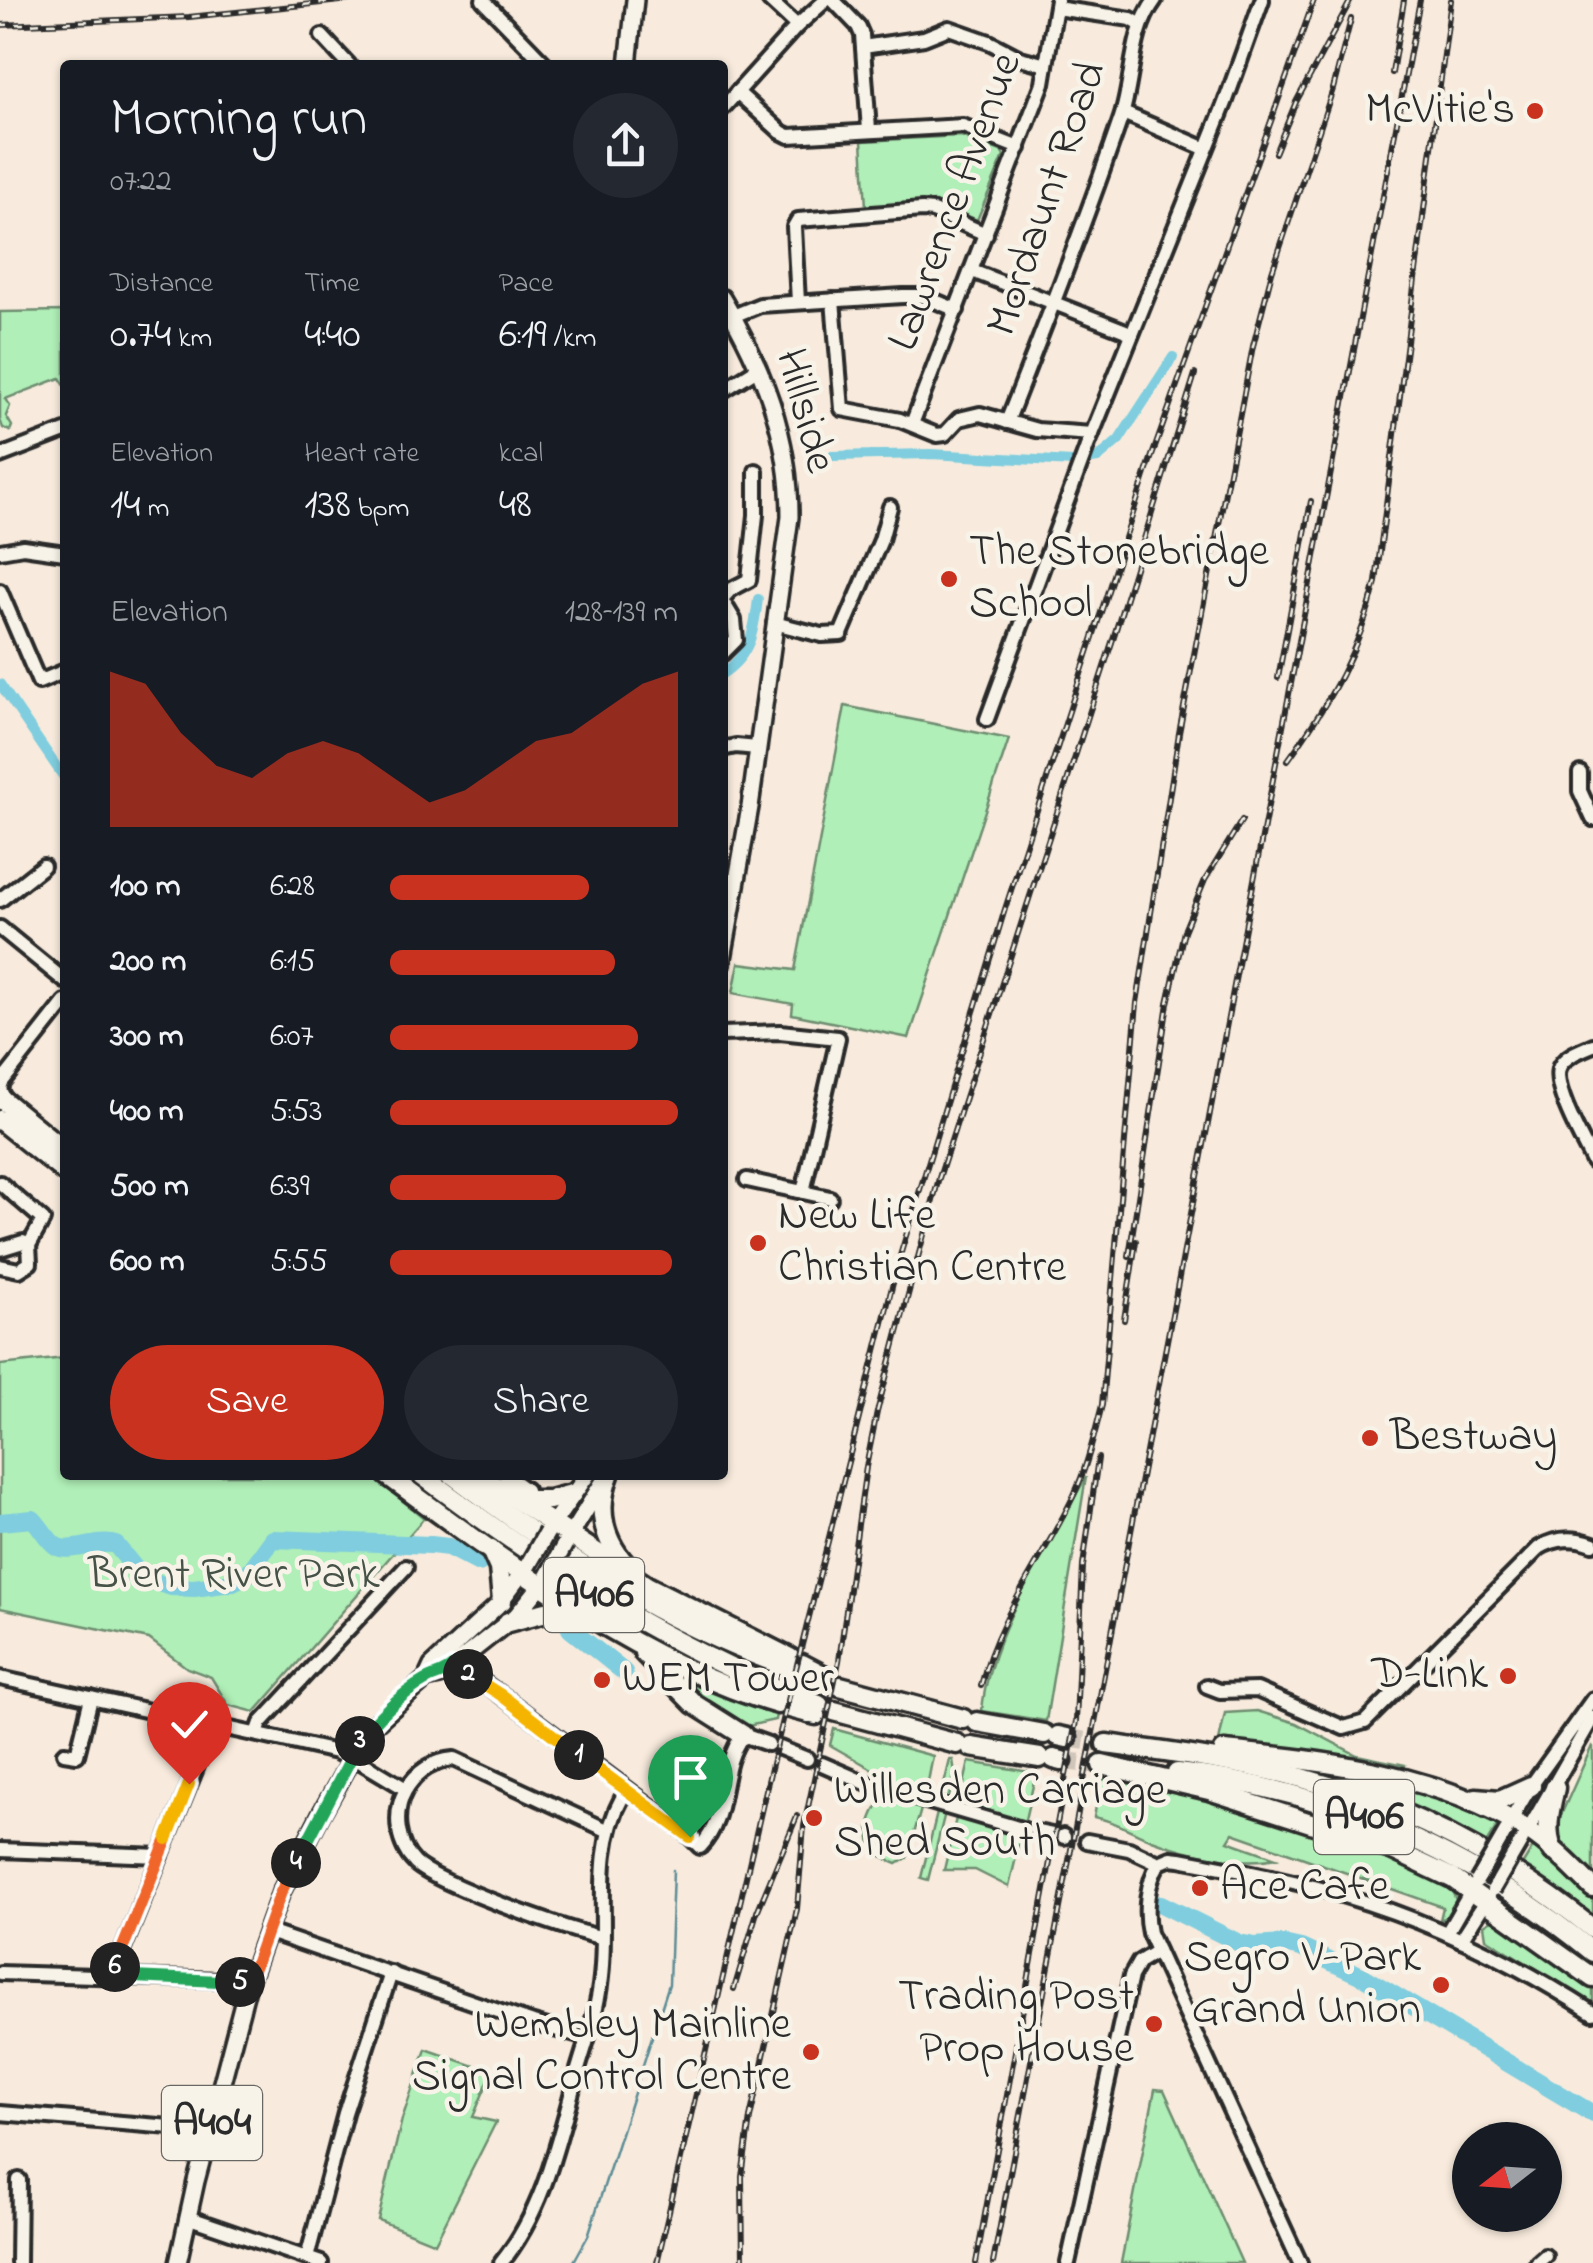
<!DOCTYPE html>
<html lang="en">
<head>
<meta charset="utf-8">
<style>
	:root { --surface:#171b24; --page:#242831; --text:#f1f3f6; --muted:#9ea1a6; --accent:#c8321e }
	body { margin:0; font-family:"Indie Flower",sans-serif; background:var(--page); color:var(--text); height:100vh; display:flex; flex-direction:column; font-size:38px; white-space:nowrap }
	* { box-sizing:border-box; margin:0 }
	p { font-size:32px; color:var(--muted) }
	.icon { flex:none; width:55px; height:55px; fill:none; stroke:currentColor; stroke-width:2; stroke-linecap:round; stroke-linejoin:round }
	.map { position:relative; flex:1; overflow:hidden }
	.panel { position:absolute; left:60px; top:60px; width:668px; height:1420px; display:flex; flex-direction:column; background:var(--surface); border-radius:10px; box-shadow:0 2px 8px #0004 }
	.panel>* { flex:none }
	.needle { width:65px; rotate:253deg }
	.controls { position:absolute; left:1452px; top:2122px; display:grid; gap:20px }
	.controls a { display:grid; place-items:center; width:110px; height:110px; border-radius:50%; background:var(--surface); box-shadow:0 2px 8px #0004; font-size:50px }
	.pin { position:absolute; display:grid; place-items:center; width:85px; height:85px; color:#fff; margin:-102px -42px; border-radius:50% 50% 50% 0; rotate:-45deg; box-shadow:0 0 10px #0007 }
	.pin .icon { rotate:45deg }
	.km { position:absolute; width:50px; height:50px; margin:-25px; border-radius:50%; background:#222; color:#fff; font-size:28px; line-height:50px; text-align:center }
	.round { display:grid; place-items:center; flex:none; width:105px; height:105px; border-radius:52px; background:var(--page) }
	.headline { display:flex; align-items:center; justify-content:space-between; height:170px; padding:0 50px }
	h1 { font-size:55px; font-weight:600; line-height:75px }
	.metrics { display:grid; grid-template-columns:repeat(3,1fr); gap:15px; height:170px; padding:10px 50px }
	.metrics div { display:grid; align-content:center }
	.metrics b { font-size:42px; font-weight:600 }
	.metrics small { font-size:28px; font-weight:400 }
	.metrics p { font-size:28px }
	.chart { height:280px; padding:20px 50px }
	.chart p { display:flex; justify-content:space-between }
	.chart svg { width:100%; height:180px; margin-top:10px; fill:var(--accent); opacity:.7 }
	.action { display:flex; gap:20px; margin-top:auto; padding:20px 50px }
	.action a { flex:1; height:115px; border-radius:60px; background:var(--accent); color:#fff; font-size:40px; font-weight:600; line-height:115px; text-align:center }
	.action a+a { background:var(--page); color:var(--text) }
	ul { padding:0 50px; list-style:none; font-size:32px }
	li { display:grid; grid-template-columns:160px 120px 1fr; align-items:center; height:75px }
	li i { height:25px; border-radius:12px; background:var(--accent) }
	.map>svg:first-child { display:block }
	.green { fill:#b0efb7; stroke:#6e8d71; stroke-width:2.5 }
	.lines { fill:none; stroke-linecap:round; stroke-linejoin:round }
	.stream { stroke:#5d8c96; stroke-width:2.5 }
	.canal { stroke:#7fcdde; stroke-width:10 }
	.river { stroke:#7fcdde; stroke-width:18 }
	.highway-tunnel { stroke:#cfc5b9; stroke-width:18; stroke-dasharray:18 9; stroke-linecap:butt }
	.minor-casing { stroke:#2b2b2b; stroke-width:20 }
	.major-casing { stroke:#2b2b2b; stroke-width:22 }
	.highway-casing { stroke:#2b2b2b; stroke-width:25 }
	.minor { stroke:#f7f3e8; stroke-width:12 }
	.major { stroke:#f7f3e8; stroke-width:15 }
	.highway { stroke:#f7f3e8; stroke-width:18 }
	.rail-casing { stroke:#2b2b2b; stroke-width:6 }
	.rail { stroke:#f7f3e8; stroke-width:2.5; stroke-dasharray:8; stroke-linecap:butt }
	.minor-bridge-casing { stroke:#2b2b2b; stroke-width:20; stroke-linecap:butt }
	.major-bridge-casing { stroke:#2b2b2b; stroke-width:22; stroke-linecap:butt }
	.minor-bridge { stroke:#f7f3e8; stroke-width:12 }
	.major-bridge { stroke:#f7f3e8; stroke-width:15 }
	.split-1-casing { stroke:#fff; stroke-width:20 }
	.split-2-casing { stroke:#fff; stroke-width:20 }
	.split-3-casing { stroke:#fff; stroke-width:20 }
	.split-4-casing { stroke:#fff; stroke-width:20 }
	.split-5-casing { stroke:#fff; stroke-width:20 }
	.split-6-casing { stroke:#fff; stroke-width:20 }
	.split-7-casing { stroke:#fff; stroke-width:20 }
	.split-8-casing { stroke:#fff; stroke-width:20 }
	.split-1 { stroke:#f5b400; stroke-width:12 }
	.split-2 { stroke:#f5b400; stroke-width:12 }
	.split-3 { stroke:#22a559; stroke-width:12 }
	.split-4 { stroke:#22a559; stroke-width:12 }
	.split-5 { stroke:#f0652b; stroke-width:12 }
	.split-6 { stroke:#22a559; stroke-width:12 }
	.split-7 { stroke:#f0652b; stroke-width:12 }
	.split-8 { stroke:#f5b400; stroke-width:12 }
	.poi-dot { fill:#c8321e; stroke:#f7f3e8; stroke-width:4 }
	.labels { text-anchor:middle; dominant-baseline:central; stroke-width:9; stroke-linejoin:round; paint-order:stroke }
	.shield { fill:#f7f3e8; stroke:#686764; stroke-width:2.5 }
	.shield-label { font-size:42px; font-weight:bold; fill:#2b2b2b }
	.poi-label { font-size:45px; fill:#2b2b2b; stroke:#f7f3e8; text-anchor:start }
	.street-label { font-size:45px; fill:#2b2b2b; stroke:#f7f3e8 }
	.park-label { font-size:45px; fill:#465247; stroke:#f7f3e8 }
</style>
</head>
<body>
<div class="map">
<svg width="1593" height="2263" viewBox="0 0 1593 2263">
	<rect width="100%" height="100%" fill="#f8ebdd"/>
	<filter id="ink" filterUnits="userSpaceOnUse"><feTurbulence type="fractalNoise" baseFrequency=".01" numOctaves="2"/><feDisplacementMap in="SourceGraphic" scale="20" xChannelSelector="R" yChannelSelector="G"/><feConvolveMatrix kernelMatrix="1 2 1 2 8 2 1 2 1" color-interpolation-filters="sRGB"/></filter>
	<g filter="url(#ink)">
		<g class="green">
			<polygon points="961,136 1001,151 1004,156 977,220 935,202 866,207 862,141"/>
			<polygon points="65,311 65,386 60,378 5,399 10,406 6,416 12,426 10,431 3,428 0,420 0,312"/>
			<polygon points="845,706 1009,739 909,1038 792,1014 793,1004 733,993 739,963 795,970"/>
			<polygon points="65,1358 65,1475 371,1475 424,1518 255,1712 228,1705 211,1677 187,1668 149,1639 0,1608 0,1365"/>
			<path d="M1086,1477L1046,1721L982,1711C988,1636 1050,1544 1086,1477Z"/>
			<polygon points="655,1652 742,1701 776,1714 775,1720 748,1726 721,1724"/>
			<polygon points="1257,1711 1296,1723 1357,1755 1405,1765 1404,1770 1219,1741 1225,1713"/>
			<polygon points="834,1729 933,1756 926,1792 897,1783 830,1745"/>
			<polygon points="1592,1746 1593,1747 1593,1888 1570,1864 1556,1826"/>
			<polygon points="950,1760 953,1760 955,1773 928,1880 921,1878"/>
			<polygon points="969,1762 1036,1773 1009,1887 975,1870 944,1870"/>
			<path d="M1311,1768C1359,1778 1465,1792 1497,1826L1485,1845L1382,1795L1311,1772Z"/>
			<path d="M1101,1779C1215,1795 1351,1833 1451,1889L1457,1902L1447,1917L1440,1920L1443,1907L1233,1833L1228,1841L1276,1858C1240,1866 1186,1853 1152,1840C1132,1832 1116,1821 1094,1817Z"/>
			<path d="M883,1798L921,1809L907,1858L897,1864C862,1851 863,1824 883,1798Z"/>
			<polygon points="1533,1847 1546,1853 1593,1896 1593,1916 1521,1867"/>
			<polygon points="1495,1918 1593,1985 1593,2004 1486,1938 1484,1925"/>
			<polygon points="426,2049 492,2072 473,2117 496,2122 435,2243 378,2220 402,2119"/>
			<polygon points="1155,2089 1164,2090 1242,2263 1121,2263"/>
		</g>
		<g class="lines">
			<g class="stream">
				<path d="M683,1818C691,1795 695,1773 717,1761"/>
				<polyline points="573,2263 588,2236 669,1984 673,1870"/>
			</g>
			<g class="canal">
				<polyline points="831,456 931,454 1073,462 1098,458 1119,440 1173,357"/>
				<path d="M722,674C751,655 754,631 758,599"/>
				<polyline points="0,684 65,779"/>
			</g>
			<g class="river">
				<path d="M0,1522L33,1519C41,1527 47,1540 56,1546C70,1555 96,1539 116,1545L137,1571L155,1582L171,1587L194,1588L231,1583L247,1575L273,1539L431,1545L448,1547L479,1563"/>
				<polyline points="570,1629 624,1672"/>
				<polyline points="1161,1904 1239,1943 1255,1946 1283,1944 1301,1948 1364,1977 1593,2114"/>
			</g>
			<g class="highway-tunnel">
				<polyline points="1067,1738 1106,1744"/>
				<polyline points="1062,1761 1102,1765"/>
			</g>
			<defs>
				<g id="minor">
					<polyline points="483,0 546,65"/>
					<polyline points="769,0 797,26"/>
					<polyline points="833,0 858,26 862,35 869,130"/>
					<polyline points="1056,8 1131,19 1141,25"/>
					<polyline points="322,36 349,65"/>
					<polyline points="863,47 924,38 949,28 989,42 1020,58 1046,65"/>
					<polyline points="737,92 781,132 789,136 963,126 1019,148"/>
					<polyline points="722,109 797,26 826,0"/>
					<polyline points="1123,113 1204,148"/>
					<polyline points="972,271 1131,333"/>
					<polyline points="833,300 842,409 900,420 937,435 945,434 959,419 980,414 1037,430 1092,434"/>
					<polyline points="798,302 794,227 798,220 922,210 933,211 986,234"/>
					<polyline points="733,316 760,305 903,296 923,296 957,310"/>
					<polyline points="722,391 759,368"/>
					<path d="M1007,422C1047,321 1086,220 1121,118C1134,79 1130,33 1155,0"/>
					<polyline points="912,424 1043,83 1057,0"/>
					<polyline points="0,456 65,431"/>
					<polyline points="0,551 23,547 65,553"/>
					<polyline points="0,591 39,682 65,671"/>
					<polyline points="722,599 730,590 749,580 756,515 756,471"/>
					<polyline points="722,600 734,620 736,640 722,654"/>
					<polyline points="774,623 822,635 841,634 881,540 890,507"/>
					<polyline points="987,719 1088,444 1225,103 1262,0"/>
					<polyline points="722,749 736,746 757,748"/>
					<polyline points="1580,773 1580,791 1593,819"/>
					<polyline points="0,900 43,866"/>
					<polyline points="0,928 65,981"/>
					<polyline points="722,1034 780,1032 838,1038 803,1192 747,1180"/>
					<path d="M1593,1045C1582,1050 1566,1055 1560,1066C1550,1085 1584,1143 1593,1162"/>
					<polyline points="5,1101 0,1089 2,1082 65,1002"/>
					<polyline points="0,1183 43,1220 29,1245"/>
					<polyline points="803,1192 830,1198"/>
					<polyline points="0,1249 23,1242 29,1245 30,1263 19,1270 0,1266"/>
					<polyline points="505,1475 526,1490"/>
					<path d="M452,1667L473,1675L501,1695L685,1832L700,1847C731,1815 717,1769 743,1735L768,1744"/>
					<polyline points="0,1678 272,1738"/>
					<path d="M1207,1686L1220,1691L1257,1690L1344,1728L1365,1722L1539,1548C1557,1537 1574,1537 1593,1544"/>
					<polyline points="257,1734 261,1723 406,1567"/>
					<polyline points="274,1738 336,1752 349,1759"/>
					<polyline points="780,1748 807,1759"/>
					<polyline points="64,1753 77,1755 91,1698"/>
					<polyline points="351,1756 406,1789"/>
					<polyline points="822,1764 868,1784 1025,1830"/>
					<polyline points="1508,1825 1531,1786 1593,1699"/>
					<polyline points="1037,1832 1052,1835"/>
					<polyline points="1526,1834 1593,1717"/>
					<polyline points="1063,1836 1064,1837"/>
					<path d="M1087,1841L1129,1849L1159,1863L1171,1858L1180,1859C1235,1870 1291,1879 1345,1896C1433,1922 1516,1963 1593,2013"/>
					<polyline points="0,1850 161,1856"/>
					<path d="M1159,1863C1147,1882 1144,1911 1149,1933L1300,2263"/>
					<polyline points="266,1931 533,2023 587,2038"/>
					<polyline points="1447,1933 1473,1888"/>
					<path d="M602,1937C573,1933 433,1882 415,1863C397,1845 393,1814 405,1791C416,1772 432,1761 454,1759L609,1831"/>
					<polyline points="1461,1940 1489,1896"/>
					<polyline points="0,1973 222,1980 248,1984"/>
					<polyline points="112,1976 214,1724"/>
					<polyline points="0,2113 183,2128 209,2133"/>
					<polyline points="187,2217 321,2263"/>
					<polyline points="307,2258 345,2113 391,1973"/>
					<polyline points="18,2263 19,2180"/>
					<path d="M501,2263C544,2211 559,2138 577,2073C586,2042 598,2010 601,1977C608,1918 592,1852 622,1798"/>
					<polyline points="1068,2263 1131,1976 1139,1962 1157,1951"/>
					<polyline points="1537,2263 1545,2256"/>
				</g>
				<g id="major">
					<polyline points="628,65 635,0"/>
					<path d="M722,298C763,366 790,437 790,517L750,807L722,964"/>
					<polyline points="547,1532 587,1475"/>
					<polyline points="565,1544 605,1479"/>
					<polyline points="426,1679 440,1676 516,1616 547,1578"/>
					<polyline points="178,2263 196,2181 248,1984 281,1892 321,1814 368,1730 426,1679 432,1666 497,1606 528,1565"/>
				</g>
				<g id="highway">
					<polyline points="0,1098 65,1151"/>
					<polyline points="0,1120 65,1172"/>
					<path d="M387,1475C501,1559 641,1665 778,1704"/>
					<path d="M422,1475C535,1560 650,1636 782,1691"/>
					<path d="M453,1475C557,1553 664,1624 788,1667"/>
					<polyline points="479,1475 647,1586 790,1658"/>
					<path d="M609,1475C596,1509 603,1540 627,1566"/>
					<polyline points="520,1500 549,1500 572,1494"/>
					<polyline points="491,1550 499,1568 502,1601"/>
					<polyline points="508,1622 546,1612 583,1615"/>
					<polyline points="644,1653 694,1704 743,1735"/>
					<polyline points="802,1664 825,1676"/>
					<polyline points="840,1686 963,1719"/>
					<polyline points="794,1695 819,1705"/>
					<polyline points="790,1708 816,1715"/>
					<polyline points="834,1711 957,1744"/>
					<polyline points="977,1722 1044,1734"/>
					<polyline points="1058,1736 1067,1738"/>
					<path d="M1106,1744C1172,1753 1238,1761 1302,1778C1409,1807 1507,1860 1593,1929"/>
					<polyline points="971,1747 1040,1758"/>
					<path d="M1224,1751C1327,1761 1440,1774 1529,1831C1553,1847 1573,1868 1593,1888"/>
					<polyline points="1054,1759 1062,1761"/>
					<polyline points="1102,1765 1209,1790 1391,1849 1452,1878 1593,1978"/>
					<path d="M1177,1773C1331,1789 1475,1855 1593,1952"/>
					<polyline points="1476,1798 1500,1800 1531,1786"/>
					<path d="M1553,1851C1544,1830 1550,1809 1555,1788"/>
				</g>
			</defs>
			<use href="#minor" class="minor-casing"/>
			<use href="#major" class="major-casing"/>
			<use href="#highway" class="highway-casing"/>
			<use href="#minor" class="minor"/>
			<use href="#major" class="major"/>
			<use href="#highway" class="highway"/>
			<defs>
				<g id="rail">
					<polyline points="0,25 189,17 350,0"/>
					<polyline points="1392,73 1404,0"/>
					<polyline points="1275,153 1296,102 1351,0"/>
					<polyline points="1278,678 1311,501"/>
					<path d="M1288,760C1329,703 1360,650 1376,582L1451,0"/>
					<polyline points="1129,1256 1168,1003 1184,931 1205,880 1242,820"/>
					<polyline points="1124,1320 1136,1241"/>
					<path d="M981,1686C997,1617 1044,1558 1074,1495C1087,1467 1094,1436 1102,1405L1137,1003L1179,733L1253,346L1272,272L1333,89L1351,19"/>
					<polyline points="734,1989 757,1912 797,1816"/>
					<polyline points="657,2263 772,1764 899,1259 1005,909 1147,470 1314,0"/>
					<polyline points="743,2263 742,2177 750,2118 797,1909 804,1826 839,1661 866,1467 877,1412 939,1178 1113,639 1195,374"/>
					<polyline points="976,2263 1076,1721 1083,1566 1098,1458"/>
					<polyline points="993,2263 1420,0"/>
				</g>
			</defs>
			<use href="#rail" class="rail-casing"/>
			<use href="#rail" class="rail"/>
			<defs>
				<g id="minor-bridge">
					<polyline points="1477,1881 1506,1831"/>
					<polyline points="1493,1890 1522,1840"/>
				</g>
				<g id="major-bridge">
					<polyline points="528,1565 547,1532"/>
					<polyline points="547,1577 565,1544"/>
				</g>
			</defs>
			<use href="#minor-bridge" class="minor-bridge-casing"/>
			<use href="#major-bridge" class="major-bridge-casing"/>
			<use href="#minor-bridge" class="minor-bridge"/>
			<use href="#major-bridge" class="major-bridge"/>
		</g>
	</g>
	<g class="lines" filter="url(#ink)">
		<defs>
			<polyline id="split-1" points="579,1755 690,1837"/>
			<polyline id="split-2" points="468,1674 501,1695 579,1755"/>
			<path id="split-3" d="M360,1741C375,1719 401,1694 424,1681C434,1675 443,1675 452,1667L468,1674"/>
			<polyline id="split-4" points="296,1863 360,1741"/>
			<polyline id="split-5" points="240,1982 248,1984 281,1892 296,1863"/>
			<polyline id="split-6" points="115,1967 112,1976 240,1982"/>
			<polyline id="split-7" points="115,1967 167,1839"/>
			<polyline id="split-8" points="167,1839 189,1784"/>
		</defs>
		<use href="#split-1" class="split-1-casing"/>
		<use href="#split-2" class="split-2-casing"/>
		<use href="#split-3" class="split-3-casing"/>
		<use href="#split-4" class="split-4-casing"/>
		<use href="#split-5" class="split-5-casing"/>
		<use href="#split-6" class="split-6-casing"/>
		<use href="#split-7" class="split-7-casing"/>
		<use href="#split-8" class="split-8-casing"/>
		<use href="#split-1" class="split-1"/>
		<use href="#split-2" class="split-2"/>
		<use href="#split-3" class="split-3"/>
		<use href="#split-4" class="split-4"/>
		<use href="#split-5" class="split-5"/>
		<use href="#split-6" class="split-6"/>
		<use href="#split-7" class="split-7"/>
		<use href="#split-8" class="split-8"/>
	</g>
	<g class="poi-dot">
		<circle cx="1535" cy="111" r="10"/>
		<circle cx="949" cy="579" r="10"/>
		<circle cx="758" cy="1243" r="10"/>
		<circle cx="1370" cy="1438" r="10"/>
		<circle cx="1508" cy="1676" r="10"/>
		<circle cx="602" cy="1680" r="10"/>
		<circle cx="814" cy="1818" r="10"/>
		<circle cx="1200" cy="1888" r="10"/>
		<circle cx="1441" cy="1985" r="10"/>
		<circle cx="1154" cy="2024" r="10"/>
		<circle cx="811" cy="2052" r="10"/>
	</g>
	<g class="labels">
		<g class="shield">
			<rect x="544" y="1558" width="100" height="74" rx="8"/>
			<rect x="1314" y="1780" width="100" height="74" rx="8"/>
			<rect x="162" y="2086" width="100" height="74" rx="8"/>
		</g>
		<g class="shield-label">
			<text x="594" y="1595">A406</text>
			<text x="1364" y="1817">A406</text>
			<text x="212" y="2123">A404</text>
		</g>
		<g class="poi-label">
			<text x="1515" y="111" text-anchor="end">McVitie's</text>
			<text x="969" y="553">The Stonebridge<tspan x="969" dy="52">School</tspan></text>
			<text x="778" y="1217">New Life<tspan x="778" dy="52">Christian Centre</tspan></text>
			<text x="1390" y="1438">Bestway</text>
			<text x="1488" y="1676" text-anchor="end">D-Link</text>
			<text x="622" y="1680">WEM Tower</text>
			<text x="834" y="1792">Willesden Carriage<tspan x="834" dy="52">Shed South</tspan></text>
			<text x="1220" y="1888">Ace Cafe</text>
			<text x="1421" y="1959" text-anchor="end">Segro V-Park<tspan x="1421" dy="52">Grand Union</tspan></text>
			<text x="1134" y="1998" text-anchor="end">Trading Post<tspan x="1134" dy="52">Prop House</tspan></text>
			<text x="791" y="2026" text-anchor="end">Wembley Mainline<tspan x="791" dy="52">Signal Control Centre</tspan></text>
		</g>
		<g class="street-label">
			<text transform="translate(1048 199) rotate(-71)">Mordaunt Road</text>
			<text transform="translate(956 202) rotate(-70)">Lawrence Avenue</text>
			<text transform="translate(804 411) rotate(75)">Hillside</text>
		</g>
		<g class="park-label">
			<text x="234" y="1576">Brent River Park</text>
		</g>
	</g>
</svg>
<div class="controls">
<a><svg class="needle" viewBox="-14 -14 28 28"><path d="M0-13l5 13h-10z" fill="#e53935"/><path d="M0 13l5-13h-10z" fill="#9ea1a6"/></svg></a>
</div>
<div class="pin" style="left:690px;top:1837px;background:#1e9e55"><svg class="icon" aria-label="arrive" viewBox="0 0 24 24"><path d="M6 21V4h12l-3 4 3 4H6"/></svg></div>
<div class="pin" style="left:189px;top:1784px;background:#d93025"><svg class="icon" aria-label="check" viewBox="0 0 24 24"><path d="M5 12l5 5 9-10"/></svg></div>
<b class="km" style="left:579px;top:1755px">1</b>
<b class="km" style="left:468px;top:1674px">2</b>
<b class="km" style="left:360px;top:1741px">3</b>
<b class="km" style="left:296px;top:1863px">4</b>
<b class="km" style="left:240px;top:1982px">5</b>
<b class="km" style="left:115px;top:1967px">6</b>
<section class="panel">
<div class="headline"><div><h1>Morning run</h1><p>07:22</p></div><a class="round"><svg class="icon" aria-label="share" viewBox="0 0 24 24"><path d="M12 15V3M7 8l5-5 5 5M5 13v7h14v-7"/></svg></a></div>
<div class="metrics">
<div><p>Distance</p><b>0.74<small> km</small></b></div>
<div><p>Time</p><b>4:40</b></div>
<div><p>Pace</p><b>6:19<small> /km</small></b></div>
</div>
<div class="metrics">
<div><p>Elevation</p><b>14<small> m</small></b></div>
<div><p>Heart rate</p><b>138<small> bpm</small></b></div>
<div><p>kcal</p><b>48</b></div>
</div>
<div class="chart"><p><span>Elevation</span>128–139 m</p>
<svg viewBox="0 0 160 44" preserveAspectRatio="none"><path d="M0 44V6L10 9L20 21L30 29L40 32L50 26L60 23L70 26L80 32L90 38L100 35L110 29L120 23L130 21L140 15L150 9L160 6V44z"/></svg>
</div>
<ul>
<li><b>100 m</b>6:28<i style="width:69%"></i></li>
<li><b>200 m</b>6:15<i style="width:78%"></i></li>
<li><b>300 m</b>6:07<i style="width:86%"></i></li>
<li><b>400 m</b>5:53<i style="width:100%"></i></li>
<li><b>500 m</b>6:39<i style="width:61%"></i></li>
<li><b>600 m</b>5:55<i style="width:98%"></i></li>
</ul>
<div class="action"><a>Save</a><a>Share</a></div>
</section>
</div>
</body>
</html>
